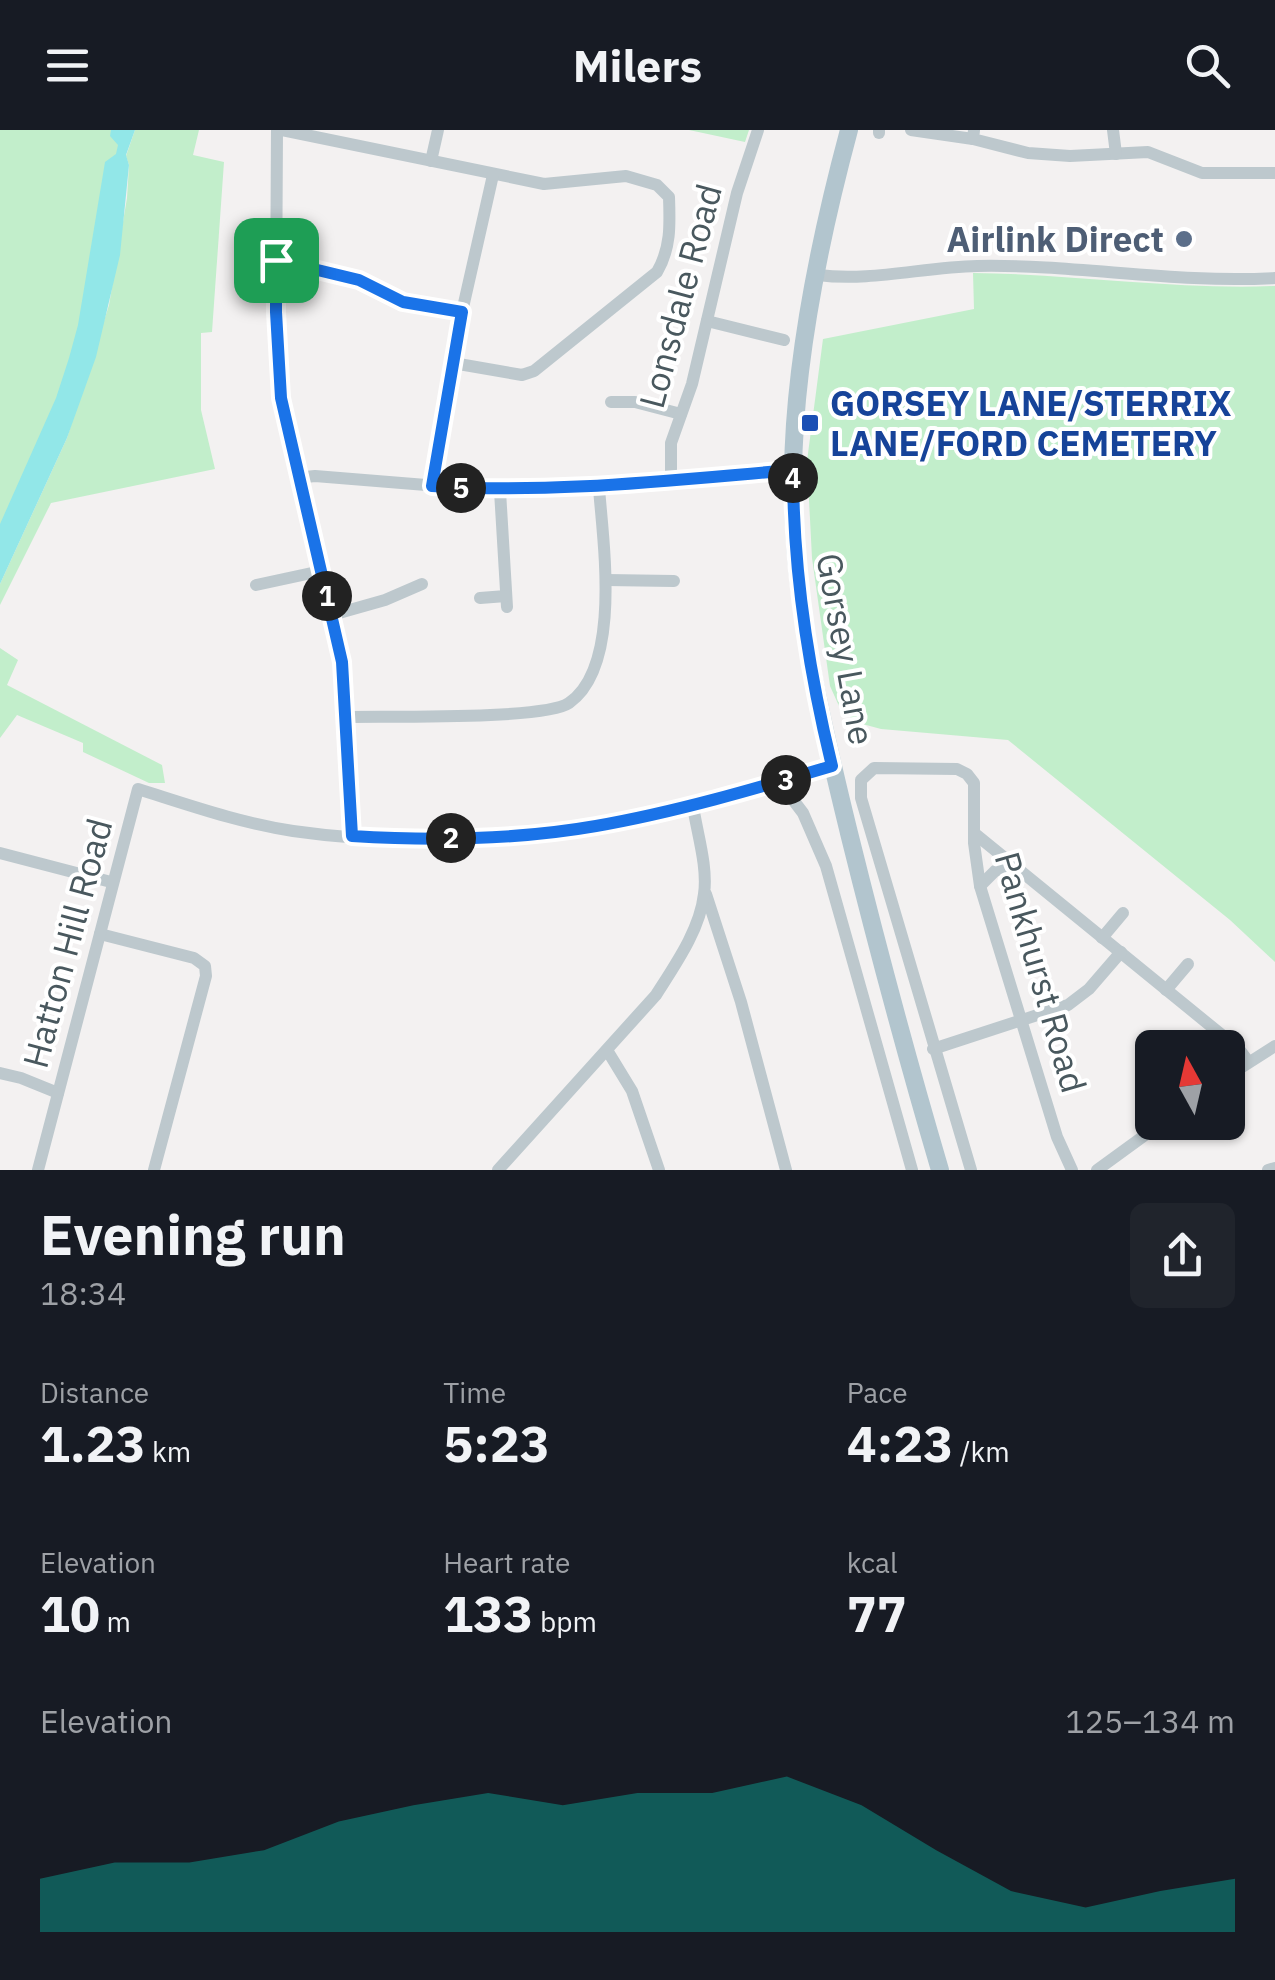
<!DOCTYPE html>
<html lang="en">
<head>
<meta charset="utf-8">
<style>
	:root { --surface:#171b24; --page:#20242c; --text:#f1f3f6; --muted:#9ea1a6; --accent:#0f766e }
	body { margin:0; font-family:"IBM Plex Sans",sans-serif; background:var(--page); color:var(--text); height:100vh; display:flex; flex-direction:column; font-size:38px; white-space:nowrap }
	* { box-sizing:border-box; margin:0 }
	p { font-size:32px; color:var(--muted) }
	.icon { flex:none; width:55px; height:55px; fill:none; stroke:currentColor; stroke-width:2; stroke-linecap:round; stroke-linejoin:round }
	.map { position:relative; height:1040px; overflow:hidden }
	.panel { display:flex; flex-direction:column; background:var(--surface); flex:1 }
	.panel>* { flex:none }
	.needle { width:65px; rotate:352deg }
	.tools { position:absolute; left:1135px; top:900px; display:grid; gap:20px }
	.tools a { display:grid; place-items:center; width:110px; height:110px; border-radius:15px; background:var(--surface); box-shadow:0 2px 8px #0004; font-size:50px }
	.pin { position:absolute; display:grid; place-items:center; width:85px; height:85px; color:#fff; margin:-42px; border-radius:20px; box-shadow:0 5px 15px #0006 }
	.km { position:absolute; width:50px; height:50px; margin:-25px; border-radius:50%; background:#222; color:#fff; font-size:28px; line-height:50px; text-align:center }
	.round { display:grid; place-items:center; flex:none; width:105px; height:105px; border-radius:15px; background:var(--page) }
	.overview { display:flex; align-items:center; justify-content:space-between; height:170px; padding:0 40px }
	h1 { font-size:55px; font-weight:700; line-height:75px }
	.stats { display:grid; grid-template-columns:repeat(3,1fr); gap:15px; height:170px; padding:10px 40px }
	.stats div { display:grid; align-content:center }
	.stats b { font-size:50px; font-weight:700 }
	.stats small { font-size:28px; font-weight:400 }
	.stats p { font-size:28px }
	.chart { height:280px; padding:20px 40px }
	.chart p { display:flex; justify-content:space-between }
	.chart svg { width:100%; height:180px; margin-top:10px; fill:var(--accent); opacity:.7 }
	header { display:flex; justify-content:space-between; align-items:center; height:130px; padding:0 40px; background:var(--surface); font-size:45px; font-weight:700 }
	.map>svg:first-child { display:block }
	.green { fill:#c2eecb }
	.water { fill:#92e7e8 }
	.lines { fill:none; stroke-linecap:round; stroke-linejoin:round }
	.minor { stroke:#bdc8cd; stroke-width:12 }
	.major { stroke:#b2c5ce; stroke-width:18 }
	.route-casing { stroke:#fff; stroke-width:20 }
	.route { stroke:#1a73e8; stroke-width:12 }
	.service-dot { fill:#5c6f8a; stroke:#fff; stroke-width:4 }
	.transit-dot { fill:#1a4fb4; stroke:#fff; stroke-width:4 }
	.labels { text-anchor:middle; dominant-baseline:central; stroke-width:8; stroke-linejoin:round; paint-order:stroke }
	.service-label { font-size:35px; font-weight:bold; fill:#4e5e75; stroke:#fff; text-anchor:end }
	.street-label { font-size:35px; fill:#49585e; stroke:#fff }
	.transit-label { font-size:35px; font-weight:bold; fill:#164399; stroke:#fff; text-anchor:start }
</style>
</head>
<body>
<header><svg class="icon" aria-label="menu" viewBox="0 0 24 24"><path d="M4 6h16M4 12h16M4 18h16"/></svg>Milers<svg class="icon" aria-label="search" viewBox="0 0 24 24"><circle cx="10" cy="10" r="6"/><path d="M15 15l6 6"/></svg></header>
<div class="map">
<svg width="1275" height="1040" viewBox="0 0 1275 1040">
	<rect width="100%" height="100%" fill="#f3f1f1"/>
	<g class="green">
		<polygon points="0,0 125,0 89,204 0,423"/>
		<polygon points="135,0 199,0 193,25 224,32 212,202 201,203 201,280 215,339 51,373 0,475 0,454 67,308 109,175 127,68 129,35 126,26"/>
		<polygon points="689,0 749,0 745,12"/>
		<path d="M973,143C1073,144 1174,160 1275,156V832L1230,790L1008,610L881,599L855,592L839,576L830,556L812,428L807,331L823,209L974,179Z"/>
		<polygon points="0,518 18,530 7,555 162,635 165,653 149,653 83,622 83,613 17,585 0,608"/>
	</g>
	<polygon class="water" points="111,0 135,0 126,25 129,35 120,125 96,227 67,308 0,454 0,394 56,268 69,228 78,195 105,32 116,24 118,15 110,6"/>
	<g class="lines">
		<g class="minor">
			<polyline points="277,0 276,182 281,269 297,348 341,532 352,706"/>
			<path d="M282,0L544,54L626,46L657,55L669,67C670,95 671,118 657,142L534,241L522,245L453,233"/>
			<polyline points="911,0 973,9"/>
			<polyline points="974,0 973,9 1028,23 1070,26 1148,22 1202,43 1275,43"/>
			<polyline points="1113,0 1116,24"/>
			<polyline points="879,3 879,0"/>
			<polyline points="431,31 438,0"/>
			<polyline points="276,130 359,150 403,172 462,182"/>
			<path d="M818,145C870,152 924,137 977,136C1077,134 1175,154 1275,148"/>
			<polyline points="707,191 784,210"/>
			<polyline points="611,272 635,272 681,284"/>
			<polyline points="297,348 315,346 500,361 599,358 793,340"/>
			<polyline points="671,350 671,313 692,254 737,63 758,0"/>
			<polyline points="432,355 462,182 493,45"/>
			<polyline points="500,361 507,477"/>
			<polyline points="606,450 674,451"/>
			<polyline points="256,455 321,441"/>
			<polyline points="480,468 506,466"/>
			<polyline points="332,485 385,470 422,454"/>
			<path d="M346,587C386,586 544,590 569,573C622,536 603,413 599,358"/>
			<polyline points="775,653 784,658 803,683 826,736 912,1040"/>
			<polyline points="974,703 1239,919 1248,931"/>
			<polyline points="0,723 111,752"/>
			<polyline points="980,756 995,741 1013,735"/>
			<polyline points="706,764 741,872 786,1040"/>
			<polyline points="100,804 194,828 205,836 206,846 154,1040"/>
			<polyline points="1102,808 1123,783"/>
			<polyline points="1166,860 1188,834"/>
			<polyline points="933,919 1068,875 1089,859 1121,822"/>
			<polyline points="607,920 632,961 659,1040"/>
			<polyline points="0,943 21,948 58,963"/>
			<polyline points="1228,946 1275,916"/>
			<path d="M38,1040L138,659C189,675 240,693 293,701C424,720 565,707 693,676C740,665 786,650 832,637"/>
			<path d="M498,1040L656,865C675,835 700,800 704,764C708,737 697,703 693,676"/>
			<polyline points="971,1040 861,668 861,650 874,638 957,639 967,644 974,653 974,713 980,756 1057,1007 1072,1040"/>
			<polyline points="1097,1040 1163,992"/>
			<polyline points="1268,1040 1275,1038"/>
		</g>
		<path class="major" d="M849,0C820,108 794,232 793,344C791,467 820,584 849,703C877,816 907,928 940,1040"/>
	</g>
	<g class="lines">
		<defs>
			<path id="route" d="M276,130L359,150L403,172L462,182L432,356C553,364 672,350 793,340C793,442 808,538 832,636C754,659 676,682 596,696C516,710 433,711 352,706L342,532L281,268L276,182Z"/>
		</defs>
		<use href="#route" class="route-casing"/>
		<use href="#route" class="route"/>
	</g>
	<circle class="service-dot" cx="1184" cy="109" r="10"/>
	<rect class="transit-dot" x="800" y="283" width="20" height="20" rx="5"/>
	<g class="labels">
		<g class="service-label">
			<text x="1164" y="109">Airlink Direct</text>
		</g>
		<g class="street-label">
			<text transform="translate(680 166) rotate(-75)">Lonsdale Road</text>
			<text transform="translate(846 519) rotate(80)">Gorsey Lane</text>
			<text transform="translate(67 813) rotate(-75)">Hatton Hill Road</text>
			<text transform="translate(1041 842) rotate(74)">Pankhurst Road</text>
		</g>
		<g class="transit-label">
			<text x="830" y="273">GORSEY LANE/STERRIX<tspan x="830" dy="40">LANE/FORD CEMETERY</tspan></text>
		</g>
	</g>
</svg>
<div class="tools">
<a><svg class="needle" viewBox="-14 -14 28 28"><path d="M0-13l5 13h-10z" fill="#e53935"/><path d="M0 13l5-13h-10z" fill="#9ea1a6"/></svg></a>
</div>
<div class="pin" style="left:276px;top:130px;background:#1e9e55"><svg class="icon" aria-label="arrive" viewBox="0 0 24 24"><path d="M6 21V4h12l-3 4 3 4H6"/></svg></div>
<b class="km" style="left:327px;top:466px">1</b>
<b class="km" style="left:451px;top:708px">2</b>
<b class="km" style="left:786px;top:650px">3</b>
<b class="km" style="left:793px;top:348px">4</b>
<b class="km" style="left:461px;top:358px">5</b>
</div>
<section class="panel">
<div class="overview"><div><h1>Evening run</h1><p>18:34</p></div><a class="round"><svg class="icon" aria-label="share" viewBox="0 0 24 24"><path d="M12 15V3M7 8l5-5 5 5M5 13v7h14v-7"/></svg></a></div>
<div class="stats">
<div><p>Distance</p><b>1.23<small> km</small></b></div>
<div><p>Time</p><b>5:23</b></div>
<div><p>Pace</p><b>4:23<small> /km</small></b></div>
</div>
<div class="stats">
<div><p>Elevation</p><b>10<small> m</small></b></div>
<div><p>Heart rate</p><b>133<small> bpm</small></b></div>
<div><p>kcal</p><b>77</b></div>
</div>
<div class="chart"><p><span>Elevation</span>125–134 m</p>
<svg viewBox="0 0 160 44" preserveAspectRatio="none"><path d="M0 44V31L10 27L20 27L30 24L40 17L50 13L60 10L70 13L80 10L90 10L100 6L110 13L120 24L130 34L140 38L150 34L160 31V44z"/></svg>
</div>
</section>
</body>
</html>
